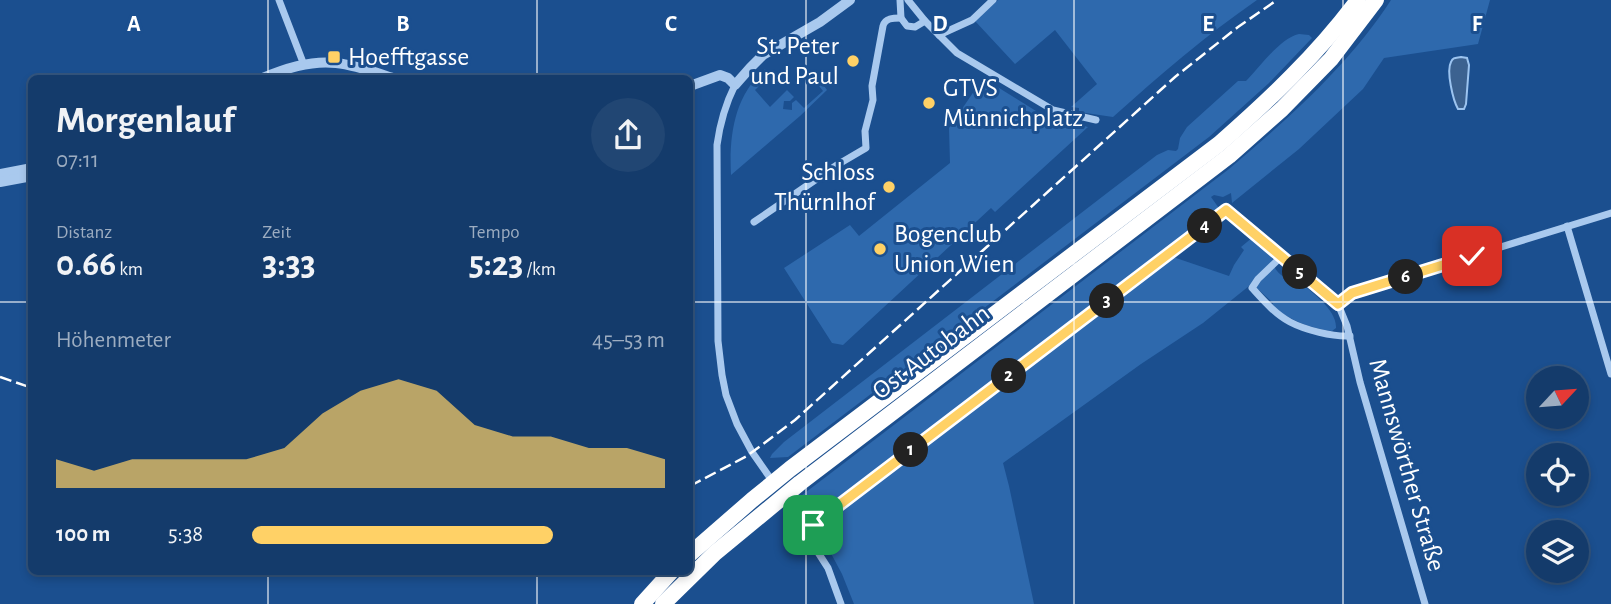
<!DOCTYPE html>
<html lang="de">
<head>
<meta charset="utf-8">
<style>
	:root { --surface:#143b6b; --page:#214673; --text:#f1f3f6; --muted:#9dadc1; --line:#33557e; --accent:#ffd166 }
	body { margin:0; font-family:"Alegreya Sans",sans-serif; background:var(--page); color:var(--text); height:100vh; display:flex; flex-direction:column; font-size:26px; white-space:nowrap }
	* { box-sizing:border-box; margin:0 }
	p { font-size:23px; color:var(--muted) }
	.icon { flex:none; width:38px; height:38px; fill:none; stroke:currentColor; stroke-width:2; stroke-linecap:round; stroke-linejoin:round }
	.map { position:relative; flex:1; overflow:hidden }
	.sheet { position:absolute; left:28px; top:75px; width:665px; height:500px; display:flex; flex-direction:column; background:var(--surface); border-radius:10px; box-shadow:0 4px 10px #0003,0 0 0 2px var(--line) }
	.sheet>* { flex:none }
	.needle { width:46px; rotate:64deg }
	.tools { position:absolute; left:1526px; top:366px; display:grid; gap:14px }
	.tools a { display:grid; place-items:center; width:63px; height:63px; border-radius:50%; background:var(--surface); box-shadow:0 4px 10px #0003,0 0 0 2px var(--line); font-size:35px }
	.pin { position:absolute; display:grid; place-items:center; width:60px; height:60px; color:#fff; margin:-30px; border-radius:14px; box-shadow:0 4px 10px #0006 }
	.km { position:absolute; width:35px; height:35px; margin:-18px; border-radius:50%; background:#222; color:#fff; font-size:19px; line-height:35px; text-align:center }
	.round { display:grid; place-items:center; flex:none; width:74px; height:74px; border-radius:37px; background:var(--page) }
	.headline { display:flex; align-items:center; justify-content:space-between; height:119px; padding:0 28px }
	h1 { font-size:38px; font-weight:700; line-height:52px }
	.metrics { display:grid; grid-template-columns:repeat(3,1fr); gap:10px; height:119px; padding:7px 28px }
	.metrics div { display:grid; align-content:center }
	.metrics b { font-size:35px; font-weight:700 }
	.metrics small { font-size:19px; font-weight:400 }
	.metrics p { font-size:19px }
	.chart { height:196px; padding:14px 28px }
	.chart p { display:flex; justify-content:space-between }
	.chart svg { width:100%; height:126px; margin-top:7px; fill:var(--accent); opacity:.7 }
	ul { padding:0 28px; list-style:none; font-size:23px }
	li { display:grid; grid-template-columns:112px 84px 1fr; align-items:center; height:52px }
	li i { height:18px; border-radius:9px; background:var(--accent) }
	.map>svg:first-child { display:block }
	.green { fill:#2e69ad }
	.water { fill:#3c6290; stroke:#9cc4f0; stroke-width:2 }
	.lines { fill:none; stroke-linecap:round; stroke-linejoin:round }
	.minor { stroke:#a9c9ee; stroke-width:7 }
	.tertiary { stroke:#a9c9ee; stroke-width:10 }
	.motorway { stroke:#fff; stroke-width:16 }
	.rail { stroke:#fff; stroke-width:2.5; stroke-dasharray:12 5; stroke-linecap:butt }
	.route-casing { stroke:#fff; stroke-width:14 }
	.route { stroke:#ffd166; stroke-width:9 }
	.grid { fill:none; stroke:#fff; stroke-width:2; stroke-opacity:0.55 }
	.poi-dot { fill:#ffd166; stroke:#1b4f8f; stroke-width:2.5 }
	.labels { text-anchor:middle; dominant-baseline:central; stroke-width:6; stroke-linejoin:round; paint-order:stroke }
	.poi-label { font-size:26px; fill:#fff; stroke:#1b4f8f; text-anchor:start }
	.street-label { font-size:26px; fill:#fff; stroke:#1b4f8f }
	.grid-label { font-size:23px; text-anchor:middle; font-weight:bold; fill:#fff; stroke:#1b4f8f; stroke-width:6; stroke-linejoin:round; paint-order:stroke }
</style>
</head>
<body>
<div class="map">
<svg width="1611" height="604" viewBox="0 0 1611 604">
	<rect width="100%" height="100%" fill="#1b4f8f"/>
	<g class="green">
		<path d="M998,0H1257C1205,36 1160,75 1113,117L1079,112V108L1071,107L1097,84L1055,30L1015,64L975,21Z"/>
		<path d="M1391,0H1490L1478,44L1384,58L1363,89L1299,149L1232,203L1231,193L1223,197L1214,195L1211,197L1221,211L1173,257L1229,276L1234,265L1244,250L1241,247L1253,237L1273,255C1271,270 1280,274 1291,282L1296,279C1310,291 1337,309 1336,328L1332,331C1309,328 1290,320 1272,306L1273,303L1259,290L1249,286L1203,323L1141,364L1003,463L1009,486L1034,604H854L842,574L827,546L793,502L1229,169C1288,119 1348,66 1391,0Z"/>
		<path d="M1299,34L1309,35L1312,38L1269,83L1209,137L788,457L770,458L772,454L784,442L1111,190L1157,155L1168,150L1176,151L1178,149L1180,138L1187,127L1238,81H1246C1260,67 1280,38 1299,34Z"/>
		<path d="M765,69L771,74L755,90L770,107L787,90L794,97L790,101H784L783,109L792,110V103L796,100L804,108L823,91L815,81L819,79L827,90L800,116L731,175C729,136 734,96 765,69Z"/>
		<polygon points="983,78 1044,116 1088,127 995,212 991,208 843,345 832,343 784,268 850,225 859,236 950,163 949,128"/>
	</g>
	<path class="water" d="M1461,57L1467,58L1469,65L1466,104L1464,109H1458C1453,100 1446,71 1451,62C1453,57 1456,58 1461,57Z"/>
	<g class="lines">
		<g class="minor">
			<polyline points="279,0 304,65"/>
			<polyline points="900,0 901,18 907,26 915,27 925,21"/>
			<polyline points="908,0 925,21 957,53 1053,110 1096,120"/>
			<polyline points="939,35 972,20 993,0"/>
			<path d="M735,85C725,105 720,123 717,145L718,341L722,375L726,395L737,424L752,452L773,482"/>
			<path d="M754,222L837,165L866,148L865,131L873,100L872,86L883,26C885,18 893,18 901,18"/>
			<polyline points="1567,226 1611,374"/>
			<path d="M1282,256L1258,279L1252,288C1263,300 1275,314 1290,322C1305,330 1333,337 1350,336"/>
			<polyline points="1338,304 1352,293 1611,213"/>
			<polyline points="783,498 828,568 841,604"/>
			<polyline points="805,531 1226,210 1338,304 1347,326 1360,382 1425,604"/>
		</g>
		<g class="tertiary">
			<path d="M260,79C284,69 310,60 336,63C356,65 377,73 396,79"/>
			<polyline points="690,86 720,75 728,78 735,85 750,68 763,55 820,22 850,0"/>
			<polyline points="0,174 32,168"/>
			<polyline points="0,182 32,176"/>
		</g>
		<g class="motorway">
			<path d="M690,554L752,500L790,469L1219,144C1270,99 1317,55 1358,0"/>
			<polyline points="642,604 671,572"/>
			<polyline points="663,604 715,553 800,483 1229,156 1282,109 1331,59 1376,0"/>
		</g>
		<g class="rail">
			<polyline points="0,377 32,388"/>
			<polyline points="690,486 747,456 795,420 1175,77 1238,27 1277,0"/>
		</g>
	</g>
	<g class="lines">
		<defs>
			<polyline id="route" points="813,525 1226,210 1338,304 1352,293 1472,256"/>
		</defs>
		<use href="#route" class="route-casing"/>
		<use href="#route" class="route"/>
	</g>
	<path class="grid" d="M268,0V79M537,0V79M806,0V604M1074,0V604M1343,0V604M0,302H32M690,302H1611M268,572V604M537,572V604"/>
	<g class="poi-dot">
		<rect x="327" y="50" width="14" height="14" rx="3.5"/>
		<circle cx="853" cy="61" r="7"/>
		<circle cx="929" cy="103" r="7"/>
		<circle cx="889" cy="187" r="7"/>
		<circle cx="880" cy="249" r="7"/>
	</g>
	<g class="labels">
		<g class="poi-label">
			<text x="839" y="46" text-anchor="end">St. Peter<tspan x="839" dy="30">und Paul</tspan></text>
			<text x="348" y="57">Hoefftgasse</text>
			<text x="943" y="88">GTVS<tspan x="943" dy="30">Münnichplatz</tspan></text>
			<text x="875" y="172" text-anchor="end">Schloss<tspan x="875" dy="30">Thürnlhof</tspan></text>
			<text x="894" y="234">Bogenclub<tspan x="894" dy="30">Union Wien</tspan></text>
		</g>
		<g class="street-label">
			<text transform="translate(931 352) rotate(-37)">Ost Autobahn</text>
			<text transform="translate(1407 465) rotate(74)">Mannswörther Straße</text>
		</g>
	</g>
	<g class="grid-label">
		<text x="134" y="31">A</text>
		<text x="403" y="31">B</text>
		<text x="671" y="31">C</text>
		<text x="940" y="31">D</text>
		<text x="1208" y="31">E</text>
		<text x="1477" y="31">F</text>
	</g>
</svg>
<div class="tools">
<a><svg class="needle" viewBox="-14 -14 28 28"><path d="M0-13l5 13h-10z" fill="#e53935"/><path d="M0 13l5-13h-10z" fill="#9dadc1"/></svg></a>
<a><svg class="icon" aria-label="locate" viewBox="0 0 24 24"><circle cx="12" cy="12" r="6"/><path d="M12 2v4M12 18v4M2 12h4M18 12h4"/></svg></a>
<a><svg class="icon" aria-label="layers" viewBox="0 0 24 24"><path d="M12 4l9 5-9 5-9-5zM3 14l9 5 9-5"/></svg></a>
</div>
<div class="pin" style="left:813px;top:525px;background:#1e9e55"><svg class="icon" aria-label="arrive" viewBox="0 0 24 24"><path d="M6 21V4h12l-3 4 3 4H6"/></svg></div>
<div class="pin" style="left:1472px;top:256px;background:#d93025"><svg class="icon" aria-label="check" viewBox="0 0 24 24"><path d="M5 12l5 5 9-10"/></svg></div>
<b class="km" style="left:911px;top:450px">1</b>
<b class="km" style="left:1009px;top:376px">2</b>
<b class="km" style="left:1107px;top:301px">3</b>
<b class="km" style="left:1205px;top:226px">4</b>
<b class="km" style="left:1300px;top:272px">5</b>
<b class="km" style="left:1406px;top:277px">6</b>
<section class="sheet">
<div class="headline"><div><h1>Morgenlauf</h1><p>07:11</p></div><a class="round"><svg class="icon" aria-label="share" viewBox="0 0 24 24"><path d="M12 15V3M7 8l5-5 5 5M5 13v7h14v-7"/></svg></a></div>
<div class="metrics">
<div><p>Distanz</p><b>0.66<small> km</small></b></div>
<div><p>Zeit</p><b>3:33</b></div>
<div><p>Tempo</p><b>5:23<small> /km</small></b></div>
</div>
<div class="chart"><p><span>Höhenmeter</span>45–53 m</p>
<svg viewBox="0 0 160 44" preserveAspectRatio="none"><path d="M0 44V34L10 38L20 34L30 34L40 34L50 34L60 30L70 18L80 10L90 6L100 10L110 22L120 26L130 26L140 30L150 30L160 34V44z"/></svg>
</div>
<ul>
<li><b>100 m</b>5:38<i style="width:73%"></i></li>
</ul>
</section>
</div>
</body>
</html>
